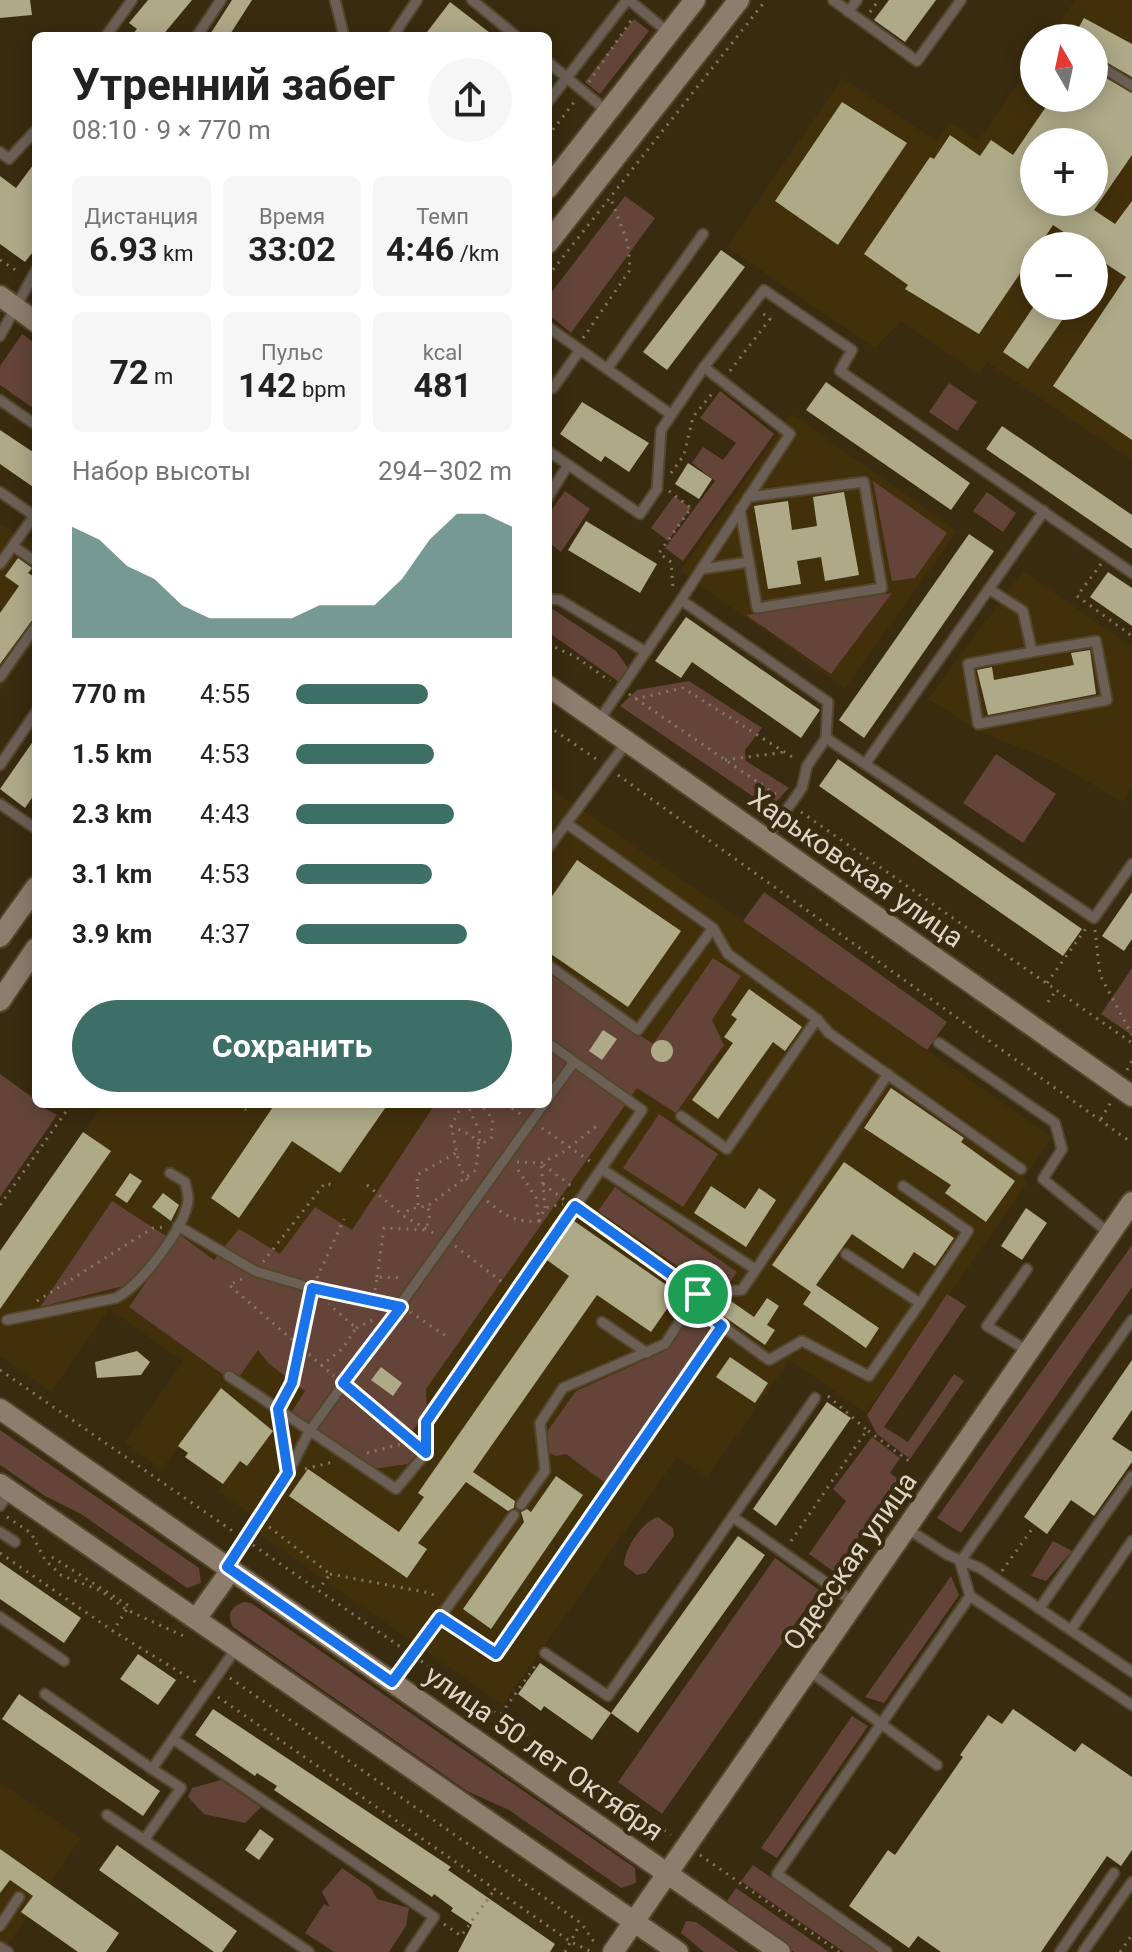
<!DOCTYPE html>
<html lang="ru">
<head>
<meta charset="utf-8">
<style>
	:root { --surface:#fff; --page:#f6f6f6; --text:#222; --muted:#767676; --accent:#3d6f66 }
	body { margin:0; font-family:Roboto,sans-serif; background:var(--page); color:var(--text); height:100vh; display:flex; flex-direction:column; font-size:30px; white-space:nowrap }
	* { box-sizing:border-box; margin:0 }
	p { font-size:26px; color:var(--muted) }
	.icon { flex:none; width:44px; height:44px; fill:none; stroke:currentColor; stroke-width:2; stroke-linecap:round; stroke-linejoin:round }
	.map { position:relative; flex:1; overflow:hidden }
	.side { position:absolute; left:32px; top:32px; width:520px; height:1076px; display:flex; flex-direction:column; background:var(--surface); border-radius:12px; box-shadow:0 4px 20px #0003 }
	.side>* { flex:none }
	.needle { width:52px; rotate:351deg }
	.controls { position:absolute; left:1020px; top:24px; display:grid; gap:16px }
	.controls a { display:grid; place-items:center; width:88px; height:88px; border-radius:50%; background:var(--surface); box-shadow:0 4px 20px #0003; font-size:40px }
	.pin { position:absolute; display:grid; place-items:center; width:68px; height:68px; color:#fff; margin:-34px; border:4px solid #fff; border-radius:50%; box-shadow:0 2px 8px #0007 }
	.round { display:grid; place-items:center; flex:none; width:84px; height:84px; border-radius:42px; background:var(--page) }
	.headline { display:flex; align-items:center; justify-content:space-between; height:136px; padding:0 40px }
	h1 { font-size:44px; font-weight:700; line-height:60px }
	.figures { display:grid; grid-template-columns:repeat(3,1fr); gap:12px; height:136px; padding:8px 40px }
	.figures div { display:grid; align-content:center; border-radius:12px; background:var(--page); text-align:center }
	.figures b { font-size:34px; font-weight:700 }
	.figures small { font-size:22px; font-weight:400 }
	.figures p { font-size:22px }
	.chart { height:224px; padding:16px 40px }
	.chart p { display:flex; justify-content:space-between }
	.chart svg { width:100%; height:144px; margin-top:8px; fill:var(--accent); opacity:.7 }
	.cta { display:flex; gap:16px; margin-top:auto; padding:16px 40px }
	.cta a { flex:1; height:92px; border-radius:48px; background:var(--accent); color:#fff; font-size:32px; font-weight:700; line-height:92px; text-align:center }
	ul { padding:0 40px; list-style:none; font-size:26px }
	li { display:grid; grid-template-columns:128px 96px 1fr; align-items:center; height:60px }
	li i { height:20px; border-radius:10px; background:var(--accent) }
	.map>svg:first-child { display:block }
	.built { fill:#42300b; fill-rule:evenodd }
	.green { fill:#644438 }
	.building { fill:#aea987; fill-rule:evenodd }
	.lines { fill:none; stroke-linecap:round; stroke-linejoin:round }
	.lane-casing { stroke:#53462c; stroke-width:13 }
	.secondary-casing { stroke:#53462c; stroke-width:24 }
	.path { stroke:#837761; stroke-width:3; stroke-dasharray:2 6; stroke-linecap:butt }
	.lane { stroke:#6c6056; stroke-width:9 }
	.secondary { stroke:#8e7c6d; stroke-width:20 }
	.route-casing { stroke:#fff; stroke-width:16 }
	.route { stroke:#1a73e8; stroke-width:10 }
	.labels { text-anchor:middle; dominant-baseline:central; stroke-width:8; stroke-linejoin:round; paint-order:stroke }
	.street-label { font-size:28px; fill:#ded5c5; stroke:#392b0f }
</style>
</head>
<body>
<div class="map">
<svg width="1132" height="1952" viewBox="0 0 1132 1952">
	<rect width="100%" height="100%" fill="#392b0f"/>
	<g class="built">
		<path d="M1075,0H1132V460L987,362L979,374L901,321L875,348L727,247L842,78L936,141L950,122L978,141L1034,60V98H1094V38H1049ZM1034,142H1094V202H1034ZM1034,246H1094V306H1034Z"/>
		<polygon points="792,414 957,531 845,688 680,571"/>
		<polygon points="0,523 36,546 36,641 0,691"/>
		<polygon points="1023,571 1132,647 1132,789 1123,802 1051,760 983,733 928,699"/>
		<polygon points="548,786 1052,1137 1024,1178 1028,1182 866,1413 790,1360 707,1477 677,1457 503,1705 246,1525 252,1515 218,1491 223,1483 185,1457 188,1453 179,1446 162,1469 125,1443 183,1361 109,1309 51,1392 0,1356 0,1251 103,1104 548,1104"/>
		<polygon points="0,1783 81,1838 3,1952 0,1952"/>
	</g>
	<g class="green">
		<polygon points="634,19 649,31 600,94 585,82"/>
		<polygon points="625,196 655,218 571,333 548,314 548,297"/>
		<polygon points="22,334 36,344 36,410 0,385 0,366"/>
		<polygon points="949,383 977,402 957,431 929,412"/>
		<polygon points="720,391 774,434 683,561 665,548 715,481 692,463 703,447 723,460 736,443 700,418"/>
		<polygon points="873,481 947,533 915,578 892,581"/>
		<polygon points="565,491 590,509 561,552 548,542 548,515"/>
		<polygon points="987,492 1016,513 1003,532 973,511"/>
		<polygon points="674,496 691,508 668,541 651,528"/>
		<polygon points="892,593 831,674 746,615"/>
		<polygon points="548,606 616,651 628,668 619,682 548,632"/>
		<polygon points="689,681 762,728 745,750 746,761 789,788 770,808 620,706 637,690"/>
		<polygon points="996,754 1056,794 1023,843 963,803"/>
		<polygon points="764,892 947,1022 927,1050 743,921"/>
		<polygon points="713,958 741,976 712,1020 724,1045 676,1113 637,1088 426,1389 427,1408 410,1436 423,1450 407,1464 374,1469 291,1413 305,1391 268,1363 258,1350 235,1383 129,1307 179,1234 214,1260 239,1229 280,1254 315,1207 352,1230 435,1104 548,1104 548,972 653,1044"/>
		<polygon points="1132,968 1132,1035 1101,1014"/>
		<polygon points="0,1074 36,1100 36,1104 57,1115 0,1197"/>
		<polygon points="659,1114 718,1154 683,1207 623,1168"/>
		<polygon points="615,1187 737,1272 728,1285 706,1286 598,1211"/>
		<polygon points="112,1201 166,1236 131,1284 40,1307"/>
		<polygon points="1132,1245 1132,1287 961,1533 937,1518"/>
		<polygon points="947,1294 966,1306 884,1427 908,1442 954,1374 964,1381 910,1459 877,1434 867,1415"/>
		<polygon points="691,1314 716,1330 608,1485 566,1454 556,1456 546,1451 544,1436 576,1391 667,1350"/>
		<polygon points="0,1430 199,1568 201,1583 187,1588 81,1514 45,1496 0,1465"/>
		<polygon points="872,1437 900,1458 890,1473 899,1480 834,1572 809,1554 846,1501 833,1489"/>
		<path d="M658,1517L673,1528L674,1536L646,1573L637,1575L624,1565C624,1549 643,1521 658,1517Z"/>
		<polygon points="1053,1541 1072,1551 1046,1581 1031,1576"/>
		<polygon points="775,1558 819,1590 662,1814 618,1782"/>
		<polygon points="951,1576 959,1595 884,1703 865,1697"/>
		<path d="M244,1602L251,1603L635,1868L636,1883L621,1888L509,1810L467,1791L233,1627C226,1615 231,1606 244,1602Z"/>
		<polygon points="852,1716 868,1726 777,1858 761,1848"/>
		<polygon points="221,1780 261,1807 245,1823 204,1814 188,1797 192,1788"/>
		<polygon points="753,1865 879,1952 844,1952 741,1881"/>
		<polygon points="342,1868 371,1888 377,1899 409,1908 406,1926 389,1952 334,1952 305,1933 324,1904 330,1907 322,1892"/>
		<polygon points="736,1888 829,1952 794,1952 725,1904"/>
		<polygon points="686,1921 696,1922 738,1952 704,1952 681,1933"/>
	</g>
	<g class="building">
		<polygon points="0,0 30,0 32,15 0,18"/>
		<polygon points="148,0 192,0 162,36 131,36 137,29 129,23"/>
		<polygon points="232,0 252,0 229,36 209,36"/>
		<polygon points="889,0 936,0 905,42 874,20"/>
		<polygon points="450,2 494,36 424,36"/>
		<polygon points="1084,18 1132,44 1132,77 1094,55 1094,38 1073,38"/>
		<path d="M1094,71L1132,93V155L1094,210L1115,224L1132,201V440L1053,386L1126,277L1094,256V246H1085L1053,225L1039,246H1034V253L979,334L905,289L908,285L864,254L930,157L934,159L950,135L980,156L991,140L1013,155L1052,98H1094ZM1034,142H1094V202H1034Z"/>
		<polygon points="842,102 907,143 838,245 775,201"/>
		<polygon points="36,161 36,248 25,262 0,244 0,176 16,188"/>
		<polygon points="721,250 745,267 667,370 643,352"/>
		<polygon points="1034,306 1072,306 1028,369 1003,352"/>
		<polygon points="826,382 970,483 951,510 806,410"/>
		<polygon points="582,402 649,443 629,472 605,456 601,462 560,434"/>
		<polygon points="1002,426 1132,515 1132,549 986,449"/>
		<polygon points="0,430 36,454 36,489 0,464"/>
		<polygon points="688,463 712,479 699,499 675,484"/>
		<polygon points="844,492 859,575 825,581 821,557 797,561 801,584 768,589 754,506 788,501 792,530 817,526 813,497"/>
		<polygon points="586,521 657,564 640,593 568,550"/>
		<polygon points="969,534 994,551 864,738 839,720"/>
		<polygon points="18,558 32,568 28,573 36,578 36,615 0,664 0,613 19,586 5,576"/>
		<polygon points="1108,572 1132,588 1132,626 1090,597"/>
		<polygon points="686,617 820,710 801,738 692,662 681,678 655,661"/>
		<polygon points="1090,650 1096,694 988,715 977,670 992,667 994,680 1074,665 1071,653"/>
		<polygon points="36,737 36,792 25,808 0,789"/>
		<polygon points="838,759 1082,929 1063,956 819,786"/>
		<polygon points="577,860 681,931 628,1007 548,952 548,902"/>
		<polygon points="1132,892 1132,939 1124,951 1102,936"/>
		<polygon points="749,989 802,1027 785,1051 773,1042 718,1119 692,1100 733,1043 724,1037 737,1019 731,1015"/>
		<polygon points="603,1030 617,1039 602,1060 589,1051"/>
		<circle cx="662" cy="1051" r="11"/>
		<polygon points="891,1088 964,1138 961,1142 1015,1181 986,1222 945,1193 951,1185 864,1128"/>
		<polygon points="275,1104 388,1104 340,1173 292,1141 239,1218 211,1198"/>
		<polygon points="83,1132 111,1151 0,1309 0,1251"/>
		<polygon points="844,1162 954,1238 935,1266 914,1252 903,1269 852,1234 816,1285 879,1328 866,1348 803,1304 811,1292 772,1265"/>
		<polygon points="130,1173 142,1181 127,1203 115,1195"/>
		<polygon points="711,1186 745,1209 759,1188 776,1200 746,1247 694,1213"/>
		<polygon points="163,1193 179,1205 171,1221 152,1207"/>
		<polygon points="1026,1208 1047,1223 1022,1260 1001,1246"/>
		<polygon points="574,1221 678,1293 651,1332 597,1295 473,1472 515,1501 514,1508 508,1511 466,1482 418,1543 427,1549 407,1578 289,1496 308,1469 399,1532 424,1497 418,1493 569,1276 547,1260"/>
		<polygon points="767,1298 779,1306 767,1325 775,1330 765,1345 719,1313 728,1299 754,1317"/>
		<polygon points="137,1351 150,1362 141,1375 97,1378 95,1362"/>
		<polygon points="730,1357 768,1383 755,1403 716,1377"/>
		<polygon points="1132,1360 1132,1410 1112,1439 1132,1452 1132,1462 1094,1516 1071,1500 1047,1534 1024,1517"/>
		<polygon points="381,1367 402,1383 393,1396 371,1380"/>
		<polygon points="221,1388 273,1431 247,1466 240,1461 223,1484 185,1457 188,1453 178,1446"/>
		<polygon points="827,1402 851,1418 776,1526 753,1509"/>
		<polygon points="556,1476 583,1495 491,1629 463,1609 524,1522 521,1512 527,1509 531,1512"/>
		<polygon points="738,1536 765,1555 638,1733 611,1713"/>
		<polygon points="0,1562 81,1618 64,1643 0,1599"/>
		<polygon points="138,1654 176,1680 158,1705 120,1679"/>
		<polygon points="540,1663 611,1713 592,1740 544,1706 541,1711 518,1694"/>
		<polygon points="19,1694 160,1791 143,1816 2,1719"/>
		<polygon points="213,1709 451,1867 448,1870 555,1944 550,1952 458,1952 472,1925 451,1911 453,1908 434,1894 432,1897 274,1790 277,1786 257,1773 255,1776 195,1735"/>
		<polygon points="1013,1709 1075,1752 1082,1743 1132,1777 1132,1850 1121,1866 1107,1856 1041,1952 941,1952 918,1936 909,1948 849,1906 888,1850 895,1855 963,1757 960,1755 988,1715 1002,1724"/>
		<polygon points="260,1829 274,1839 259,1860 245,1850"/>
		<polygon points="117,1845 237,1931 222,1952 214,1952 99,1870"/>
		<polygon points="0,1849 119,1933 106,1952 78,1952 21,1912 33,1896 10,1880 0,1893"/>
	</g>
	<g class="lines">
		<defs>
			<g id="lane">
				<polyline points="335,0 344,36"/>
				<polyline points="472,0 516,36"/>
				<polyline points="629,0 669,33"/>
				<polyline points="833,0 917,61 961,0"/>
				<polyline points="848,12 857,0"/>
				<polyline points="106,36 132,0"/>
				<polyline points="197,36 221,0"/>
				<polyline points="393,36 417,0"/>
				<polyline points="548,62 608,112"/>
				<polyline points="1094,62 1132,86"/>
				<polyline points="548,102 627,0"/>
				<polyline points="0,152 9,159 36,130"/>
				<polyline points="548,327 669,413"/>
				<polyline points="0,336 36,270"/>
				<polyline points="704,367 764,290 852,350 840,371 1132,573"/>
				<polyline points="607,369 703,234"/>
				<polyline points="553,388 580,350"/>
				<polyline points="0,400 36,425"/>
				<polyline points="548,451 640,514 657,489 661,430 704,367 790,434 681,600"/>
				<polyline points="0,492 36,517"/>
				<polyline points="548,497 568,465"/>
				<polyline points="740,509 757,608 882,588 864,482 748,497"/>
				<polyline points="13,546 36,562"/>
				<polyline points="0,564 34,516"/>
				<polyline points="702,569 749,562"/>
				<polyline points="989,589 1023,611 1032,652 968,664 978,724 1107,700 1096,641 1032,652"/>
				<polyline points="548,599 560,600 646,652"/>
				<polyline points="0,677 36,626"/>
				<polyline points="598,722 681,600 828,702 826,738"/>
				<polyline points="865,764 1094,918 1132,864"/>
				<polyline points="0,765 36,712"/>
				<polyline points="0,804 36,829"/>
				<polyline points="566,823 713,928 728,954 817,1019 829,1033 1021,1169"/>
				<polyline points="766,839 802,788 807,766 826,738 865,764 1044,511"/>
				<polyline points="548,848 627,742"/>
				<polyline points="548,965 638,1030 713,928"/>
				<polyline points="939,1043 1055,1123 1062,1149 1043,1179 1110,1234"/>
				<polyline points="548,1098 574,1062"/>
				<polyline points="681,1116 727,1149 817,1019"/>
				<polyline points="603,1170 755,1269"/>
				<polyline points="903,1186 968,1231 920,1303"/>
				<polyline points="575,1206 698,1294 706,1314 769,1360 802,1341 869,1376 920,1303 846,1254"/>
				<polyline points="178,1226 255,1271 312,1288 401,1307"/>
				<polyline points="1027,1269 987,1326 1028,1351"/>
				<path d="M7,1320L116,1298C140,1286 184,1229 188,1201C189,1196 186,1188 185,1182L170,1173"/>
				<polyline points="602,1322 647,1353"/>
				<polyline points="229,1376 396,1489 426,1453 426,1422 642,1110 548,1043"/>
				<polyline points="521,1505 545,1471 540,1423 563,1388 665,1344 698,1294 742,1290 888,1074"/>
				<polyline points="0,1506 10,1491"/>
				<polyline points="514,1515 440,1617 496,1654 722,1326"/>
				<polyline points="733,1517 855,1603"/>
				<polyline points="906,1528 948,1555 980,1568 1132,1672"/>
				<polyline points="0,1532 15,1542"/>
				<polyline points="960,1562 1132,1320"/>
				<polyline points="228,1566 288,1473 309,1432 544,1104"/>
				<polyline points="970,1596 1132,1705"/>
				<polyline points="1039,1609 1132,1476"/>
				<polyline points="0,1617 64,1661"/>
				<polyline points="1071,1630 1132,1541"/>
				<polyline points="545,1653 608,1696 815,1398"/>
				<polyline points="808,1670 937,1765"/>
				<polyline points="392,1682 440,1617"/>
				<polyline points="45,1694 152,1769 237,1647"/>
				<polyline points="173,1739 434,1917 410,1952"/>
				<polyline points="152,1769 181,1788 144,1840 309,1952"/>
				<polyline points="107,1815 144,1840"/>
				<polyline points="0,1926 19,1897"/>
				<polyline points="0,1947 8,1952"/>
				<polyline points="887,1952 777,1874 970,1596 960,1562"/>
				<polyline points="1060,1952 1114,1873"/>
				<polyline points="1083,1952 1132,1882"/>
			</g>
			<g id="secondary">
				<polyline points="548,188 695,0"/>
				<polyline points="548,243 739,0"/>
				<polyline points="0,296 36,322"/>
				<polyline points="548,686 1132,1096"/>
				<polyline points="0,937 36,887"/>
				<polyline points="0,1001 36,948"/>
				<polyline points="0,1409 780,1952"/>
				<polyline points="0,1484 678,1952"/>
				<polyline points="196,1619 231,1570"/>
				<polyline points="613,1952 1132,1202"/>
			</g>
		</defs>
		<use href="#lane" class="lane-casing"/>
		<use href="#secondary" class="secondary-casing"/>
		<g class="path">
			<polyline points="870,12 879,0"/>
			<polyline points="589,82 632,19"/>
			<polyline points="548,136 575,101"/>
			<polyline points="0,260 20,273"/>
			<polyline points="548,276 766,0"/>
			<polyline points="583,338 630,270 628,244 611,199"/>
			<polyline points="730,371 770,319 761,312"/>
			<polyline points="671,473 684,455 693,417 715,390"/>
			<polyline points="669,491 691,508 659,553 671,562 673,588"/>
			<polyline points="1101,564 1077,596 1132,636"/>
			<polyline points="548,644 576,657 610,681"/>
			<polyline points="629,694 781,798"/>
			<polyline points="635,699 683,688 797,760"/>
			<polyline points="548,726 599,761"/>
			<polyline points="725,760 785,752"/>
			<polyline points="618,775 1132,1143"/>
			<polyline points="801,812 1132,1043"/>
			<polyline points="1095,930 1100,975 1132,1035"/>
			<polyline points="1047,983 1087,927"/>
			<polyline points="1048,1002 1055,992"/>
			<polyline points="1127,1070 1132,1061"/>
			<polyline points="239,1104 246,1110"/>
			<polyline points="463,1104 451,1126 460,1168 470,1184"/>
			<polyline points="505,1104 522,1115"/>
			<polyline points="1101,1119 1111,1102"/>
			<polyline points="451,1126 471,1135 480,1145 491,1138 493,1119 480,1104"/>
			<polyline points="542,1128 591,1162"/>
			<polyline points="517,1162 541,1163 562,1153 598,1125"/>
			<polyline points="543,1184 566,1201"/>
			<polyline points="367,1185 404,1216 435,1234"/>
			<path d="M487,1201C504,1215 516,1223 539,1221L536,1198L515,1165"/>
			<polyline points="0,1205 70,1106"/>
			<polyline points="418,1205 417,1175 456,1153"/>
			<polyline points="429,1205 476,1170 480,1133 467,1104"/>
			<polyline points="545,1208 541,1163 574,1188"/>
			<polyline points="539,1221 545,1208 563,1204"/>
			<polyline points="455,1246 506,1285"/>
			<polyline points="263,1262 325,1183 336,1186"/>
			<polyline points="377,1277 384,1228 426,1230 430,1214 427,1206 409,1209 404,1216"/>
			<polyline points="317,1278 344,1219"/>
			<polyline points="242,1279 229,1285 334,1376"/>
			<polyline points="375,1290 377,1277 403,1278"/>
			<polyline points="37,1301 153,1228 164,1227"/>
			<polyline points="410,1312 449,1338"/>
			<polyline points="356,1328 375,1319"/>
			<polyline points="321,1366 343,1348 356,1328 329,1304"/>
			<polyline points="0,1370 234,1532"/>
			<polyline points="352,1391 412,1444"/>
			<polyline points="828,1396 867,1430"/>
			<polyline points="283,1400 292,1383 309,1300"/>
			<polyline points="281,1426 285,1450"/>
			<polyline points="367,1453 410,1442"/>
			<polyline points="305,1469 333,1462"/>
			<polyline points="7,1517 31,1533 45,1560 61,1575 101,1591 127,1610 188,1638"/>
			<polyline points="269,1527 330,1574 319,1589"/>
			<polyline points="791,1541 867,1430 913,1464"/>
			<polyline points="253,1545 402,1648"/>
			<polyline points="0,1553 113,1631 199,1684"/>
			<polyline points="52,1557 129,1606 113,1631"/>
			<polyline points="1002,1571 1035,1525"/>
			<polyline points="330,1574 430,1593 439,1598"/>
			<polyline points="421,1661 671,1835"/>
			<polyline points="230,1678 581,1923 597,1946"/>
			<polyline points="218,1697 571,1942 592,1952"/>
			<polyline points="501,1714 538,1662"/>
			<polyline points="700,1855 839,1952"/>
			<polyline points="444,1924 461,1936 495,1889"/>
			<polyline points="565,1952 580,1924"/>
			<polyline points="1120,1952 1132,1935"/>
		</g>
		<use href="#lane" class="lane"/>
		<use href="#secondary" class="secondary"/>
	</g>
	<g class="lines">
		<defs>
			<polygon id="route" points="575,1206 698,1294 706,1314 722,1326 496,1654 440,1617 392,1682 227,1567 288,1473 278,1409 292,1383 312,1288 401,1307 343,1383 426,1453 426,1422"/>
		</defs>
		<use href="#route" class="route-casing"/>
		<use href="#route" class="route"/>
	</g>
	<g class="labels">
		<g class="street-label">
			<text transform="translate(856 868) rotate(35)">Харьковская улица</text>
			<text transform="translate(850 1561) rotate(-55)">Одесская улица</text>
			<text transform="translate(544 1753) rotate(35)">улица 50 лет Октября</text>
		</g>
	</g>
</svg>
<div class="controls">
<a><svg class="needle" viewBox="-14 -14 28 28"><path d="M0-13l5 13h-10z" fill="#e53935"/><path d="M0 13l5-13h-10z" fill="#767676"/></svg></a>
<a>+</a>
<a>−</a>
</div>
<div class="pin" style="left:698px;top:1294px;background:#1e9e55"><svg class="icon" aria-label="arrive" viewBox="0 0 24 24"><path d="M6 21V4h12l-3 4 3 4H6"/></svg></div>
<section class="side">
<div class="headline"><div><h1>Утренний забег</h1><p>08:10 · 9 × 770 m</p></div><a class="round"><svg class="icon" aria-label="share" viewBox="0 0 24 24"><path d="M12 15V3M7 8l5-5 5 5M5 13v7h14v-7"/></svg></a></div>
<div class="figures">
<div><p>Дистанция</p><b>6.93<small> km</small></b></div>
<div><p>Время</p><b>33:02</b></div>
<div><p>Темп</p><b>4:46<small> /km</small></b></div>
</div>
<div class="figures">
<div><b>72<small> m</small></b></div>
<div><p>Пульс</p><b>142<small> bpm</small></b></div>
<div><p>kcal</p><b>481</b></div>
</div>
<div class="chart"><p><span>Набор высоты</span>294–302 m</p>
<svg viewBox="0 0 160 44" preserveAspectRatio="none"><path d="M0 44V10L10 14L20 22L30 26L40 34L50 38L60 38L70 38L80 38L90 34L100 34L110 34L120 26L130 14L140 6L150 6L160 10V44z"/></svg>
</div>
<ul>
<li><b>770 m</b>4:55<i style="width:61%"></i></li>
<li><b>1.5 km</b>4:53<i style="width:64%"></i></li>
<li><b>2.3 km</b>4:43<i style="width:73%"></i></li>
<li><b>3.1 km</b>4:53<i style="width:63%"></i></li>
<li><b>3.9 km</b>4:37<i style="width:79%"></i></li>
</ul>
<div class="cta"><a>Сохранить</a></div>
</section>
</div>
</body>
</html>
